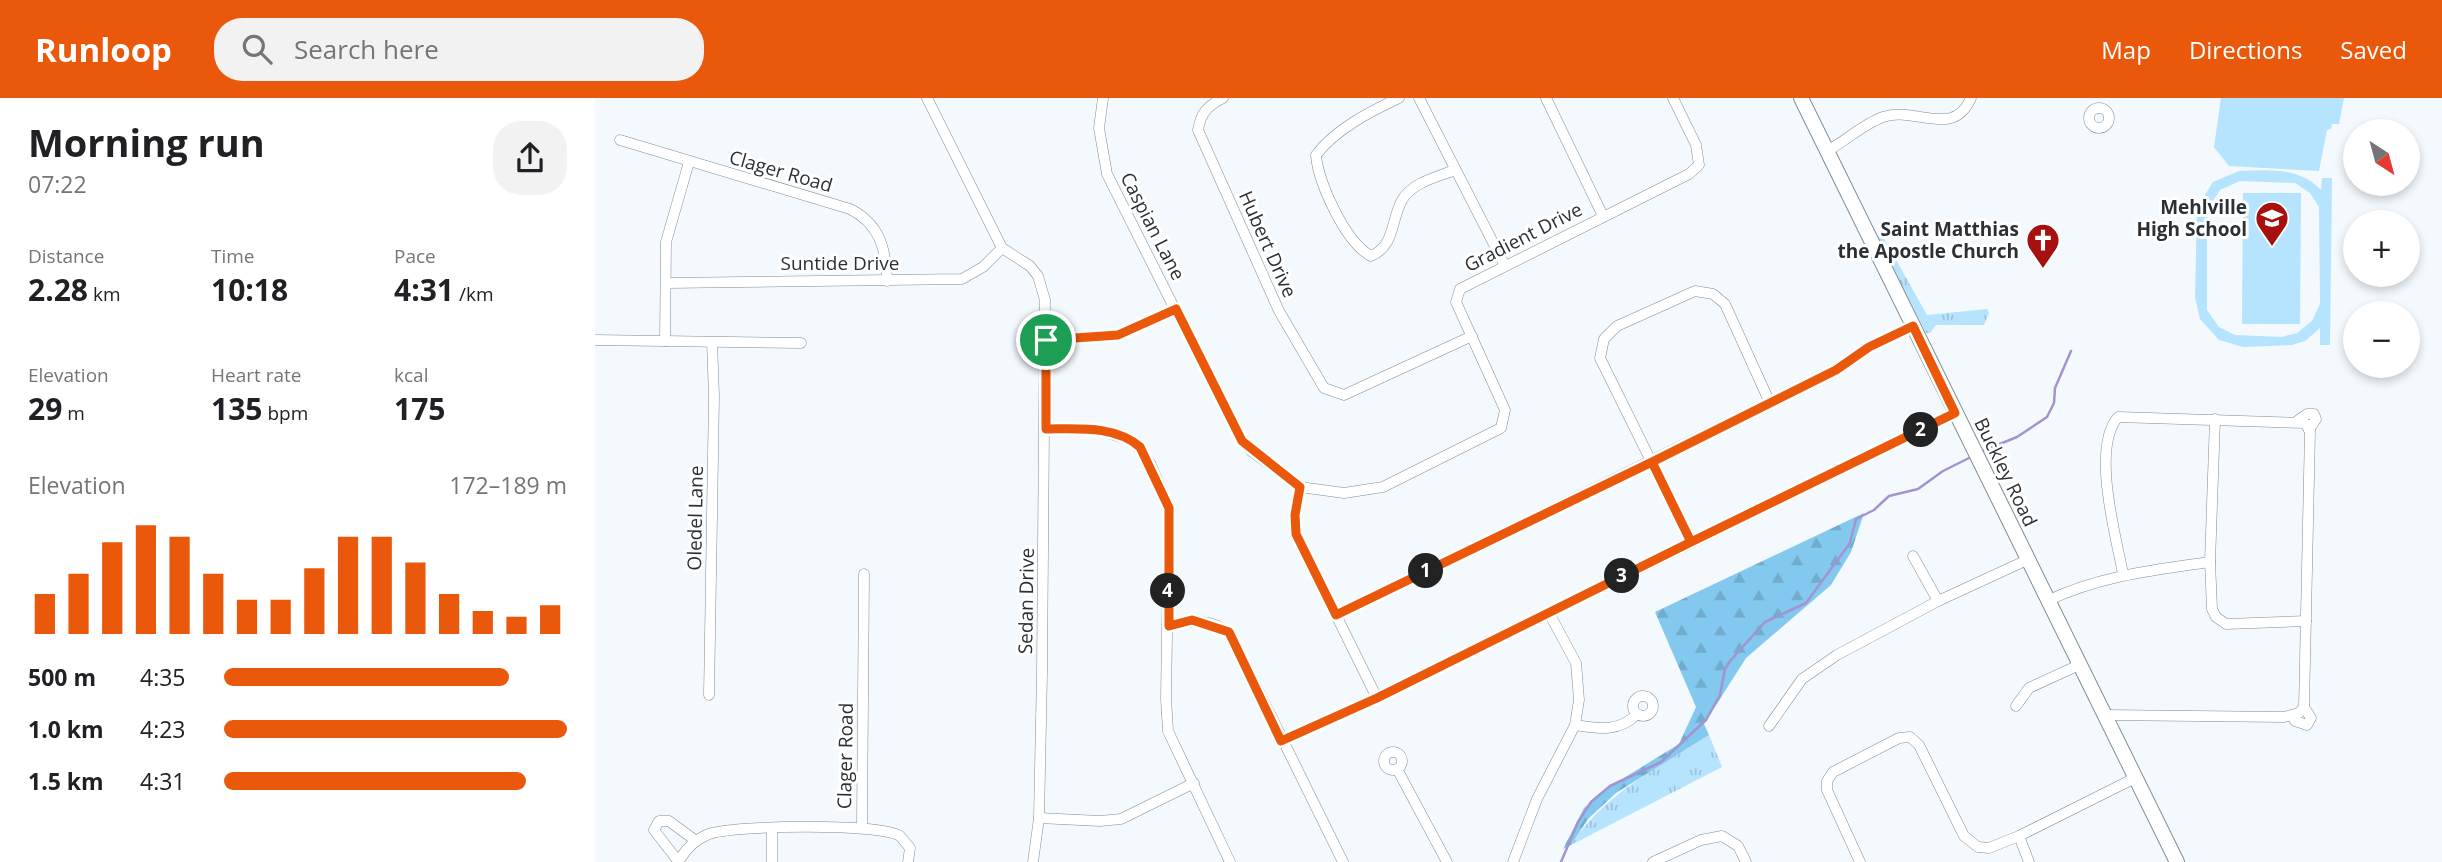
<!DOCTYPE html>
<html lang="en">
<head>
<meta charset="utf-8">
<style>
	:root { --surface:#fff; --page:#f2f2f2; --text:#202124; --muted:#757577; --accent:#ea580c }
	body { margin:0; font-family:"Open Sans",sans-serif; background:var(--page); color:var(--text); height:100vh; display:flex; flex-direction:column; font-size:26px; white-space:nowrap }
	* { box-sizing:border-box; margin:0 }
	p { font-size:23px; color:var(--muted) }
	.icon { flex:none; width:38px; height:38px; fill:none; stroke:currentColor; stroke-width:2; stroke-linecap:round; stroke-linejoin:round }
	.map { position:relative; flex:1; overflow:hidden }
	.sheet { display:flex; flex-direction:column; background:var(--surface); width:595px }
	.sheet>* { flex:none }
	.needle { width:46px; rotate:144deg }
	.buttons { position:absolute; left:1748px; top:21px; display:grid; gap:14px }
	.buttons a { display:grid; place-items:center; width:77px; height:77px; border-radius:50%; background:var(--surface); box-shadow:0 4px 10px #0003; font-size:35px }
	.pin { position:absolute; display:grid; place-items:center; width:60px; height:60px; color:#fff; margin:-30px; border:4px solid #fff; border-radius:50%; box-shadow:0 2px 7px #0007 }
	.km { position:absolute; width:35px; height:35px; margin:-18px; border-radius:50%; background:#222; color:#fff; font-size:19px; line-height:35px; text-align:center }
	.round { display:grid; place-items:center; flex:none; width:74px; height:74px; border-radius:28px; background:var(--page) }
	.overview { display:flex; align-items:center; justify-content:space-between; height:119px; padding:0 28px }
	h1 { font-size:38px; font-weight:700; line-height:52px }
	.figures { display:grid; grid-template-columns:repeat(3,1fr); gap:10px; height:119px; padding:7px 28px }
	.figures div { display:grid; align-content:center }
	.figures b { font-size:30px; font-weight:700 }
	.figures small { font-size:19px; font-weight:400 }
	.figures p { font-size:19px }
	.chart { height:196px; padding:14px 28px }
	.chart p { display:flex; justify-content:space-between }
	.chart svg { width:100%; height:126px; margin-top:7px; stroke:var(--accent); stroke-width:6 }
	ul { padding:0 28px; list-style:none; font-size:23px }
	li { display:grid; grid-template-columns:112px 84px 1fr; align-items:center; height:52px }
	li i { height:18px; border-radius:9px; background:var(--accent) }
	header { display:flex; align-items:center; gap:42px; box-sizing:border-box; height:98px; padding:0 35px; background:var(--accent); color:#fff }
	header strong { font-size:33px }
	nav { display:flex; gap:38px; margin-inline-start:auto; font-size:24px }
	.search { width:490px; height:63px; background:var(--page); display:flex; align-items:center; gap:18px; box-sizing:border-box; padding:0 24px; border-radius:28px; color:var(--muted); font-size:26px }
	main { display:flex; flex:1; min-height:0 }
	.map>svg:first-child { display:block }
	.grass { fill:url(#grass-tufts) }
	.forest { fill:url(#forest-firs) }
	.pitch { fill:#b6e3fd; fill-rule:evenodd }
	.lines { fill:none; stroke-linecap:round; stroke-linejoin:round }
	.stream { stroke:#a394d1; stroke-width:2.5 }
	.street-casing { stroke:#7f8d95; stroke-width:11 }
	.secondary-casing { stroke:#7f8d95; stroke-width:16 }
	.street { stroke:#fff; stroke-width:10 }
	.secondary { stroke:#fff; stroke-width:14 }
	.route-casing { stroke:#fff; stroke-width:14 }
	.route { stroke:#ea580c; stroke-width:9 }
	.labels { text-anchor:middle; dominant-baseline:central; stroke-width:6; stroke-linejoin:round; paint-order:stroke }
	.street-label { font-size:19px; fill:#2b3034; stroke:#fff }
	.poi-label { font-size:19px; font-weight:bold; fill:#2b3034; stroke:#fff; text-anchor:end }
</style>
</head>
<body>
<header>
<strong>Runloop</strong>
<div class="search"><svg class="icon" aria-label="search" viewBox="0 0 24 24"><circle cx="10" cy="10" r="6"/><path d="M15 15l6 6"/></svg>Search here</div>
<nav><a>Map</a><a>Directions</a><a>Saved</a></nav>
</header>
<main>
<section class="sheet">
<div class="overview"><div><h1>Morning run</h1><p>07:22</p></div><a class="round"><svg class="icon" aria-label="share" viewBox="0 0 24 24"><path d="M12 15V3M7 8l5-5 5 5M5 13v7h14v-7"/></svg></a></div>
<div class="figures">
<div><p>Distance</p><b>2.28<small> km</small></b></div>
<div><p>Time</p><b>10:18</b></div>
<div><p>Pace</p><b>4:31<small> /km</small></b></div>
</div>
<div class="figures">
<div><p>Elevation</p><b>29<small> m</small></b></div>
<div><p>Heart rate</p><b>135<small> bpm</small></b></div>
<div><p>kcal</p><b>175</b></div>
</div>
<div class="chart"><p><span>Elevation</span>172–189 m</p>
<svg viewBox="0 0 160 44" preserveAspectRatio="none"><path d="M5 44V30M15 44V23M25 44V12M35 44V6M45 44V10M55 44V23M65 44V32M75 44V32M85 44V21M95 44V10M105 44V10M115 44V19M125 44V30M135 44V36M145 44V38M155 44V34"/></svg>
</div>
<ul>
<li><b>500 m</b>4:35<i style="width:83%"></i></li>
<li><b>1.0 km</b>4:23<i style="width:100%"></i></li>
<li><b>1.5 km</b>4:31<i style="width:88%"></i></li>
</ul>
</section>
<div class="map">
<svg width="1847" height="764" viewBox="0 0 1847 764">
	<defs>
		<pattern id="grass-tufts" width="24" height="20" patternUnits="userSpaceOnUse" patternTransform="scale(1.75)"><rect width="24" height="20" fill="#b6e3fd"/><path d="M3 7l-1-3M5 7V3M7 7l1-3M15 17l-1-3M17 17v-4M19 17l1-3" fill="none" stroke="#9dc3d9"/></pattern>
		<pattern id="forest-firs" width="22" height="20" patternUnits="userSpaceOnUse" patternTransform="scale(1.75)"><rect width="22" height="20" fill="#83c8ee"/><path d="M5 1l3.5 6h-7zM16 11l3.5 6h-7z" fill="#71accd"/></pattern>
	</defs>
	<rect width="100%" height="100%" fill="#f3f9fd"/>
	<g class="grass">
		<polygon points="1286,135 1332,217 1392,211 1394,215 1389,227 1341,227 1335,235 1331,235 1282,138"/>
		<path d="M1114,637L1127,669L976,747C1010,695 1063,670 1114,637Z"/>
	</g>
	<polygon class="forest" points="1269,415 1256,454 1236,487 1151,560 1109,626 1114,637 1021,695 993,721 976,747 968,751 989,710 1019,686 1084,646 1101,609 1060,514"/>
	<g class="pitch">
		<polygon points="1626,0 1749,0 1744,26 1737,26 1736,31 1732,32 1724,73 1634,68 1619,49"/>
		<path d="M1644,73C1673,72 1705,69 1726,92L1727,80H1737L1735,247H1725V230L1710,243L1697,247L1648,249L1624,242L1605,221L1600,199L1602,110L1618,84ZM1645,83L1700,85L1715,95L1724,109L1725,206L1717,223L1702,235L1686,239L1640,237L1624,229L1612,212V112L1625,92Z"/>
		<polygon points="1648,95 1706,95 1705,226 1647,226"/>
	</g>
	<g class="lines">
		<g class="stream">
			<polyline points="1385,354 1422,339 1452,319 1459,305 1460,290 1476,253"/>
			<polyline points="966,764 983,724 996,704 1015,688 1066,664 1111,622 1125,597 1130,571 1135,563 1170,524 1211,505 1255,445 1261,421 1279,412 1294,398 1323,391 1348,373 1376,359"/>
		</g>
		<defs>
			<g id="street">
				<polyline points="332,0 407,150 435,168 443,178 450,202 447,575 444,720 438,764"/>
				<polyline points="508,0 504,30 512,76 641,333 656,353 705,389 749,395 788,389 906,330 910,312 861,204 865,191 1094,76 1104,67 1101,47 1078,0"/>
				<path d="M628,0C612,8 606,15 603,32L684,213L729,290L749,297L877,238"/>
				<path d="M804,0C774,14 741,31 721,57C723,85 751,145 776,158C800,148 796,122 807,102C818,84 842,79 860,72"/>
				<polyline points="824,0 909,166"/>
				<polyline points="951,0 1008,118"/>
				<circle cx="1504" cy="20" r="10"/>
				<path d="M25,42L255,111C285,126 291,151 292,183"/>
				<path d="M1232,53C1251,43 1268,26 1288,19C1322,8 1358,41 1376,0"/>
				<polyline points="72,185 367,181 388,169 407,150"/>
				<polyline points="0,242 206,245"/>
				<polyline points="451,242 523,237 581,211"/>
				<polyline points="70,243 71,144 94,64"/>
				<polyline points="1620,321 1615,464 1617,511 1621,519 1631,526 1711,523"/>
				<polyline points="1702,323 1712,316 1719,316 1721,321 1714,332"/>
				<polyline points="451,331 503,332 538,343 555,365 574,409 571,601 573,633 635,764"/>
				<polyline points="705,389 700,417 701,436 782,600"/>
				<polyline points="1096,444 1005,260 1009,241 1022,228 1100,193 1118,196 1130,206 1175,305"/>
				<polyline points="1318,458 1343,503"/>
				<path d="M1452,503C1504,478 1559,472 1615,464"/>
				<polyline points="741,517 1241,272 1274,249 1318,228"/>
				<path d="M574,528C596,522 623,520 638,541L748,764"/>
				<polyline points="114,597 119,298 117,244"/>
				<circle cx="1048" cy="608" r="10"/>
				<polyline points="1421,608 1434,590 1484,567"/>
				<path d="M1510,617L1689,619L1704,615L1709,609L1715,333L1710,325L1523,319C1496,350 1521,438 1528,476"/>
				<polyline points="1698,617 1700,623 1712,627 1716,620 1709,609"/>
				<path d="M980,627C1004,631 1025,634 1042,616"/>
				<polyline points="1174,628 1207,581 1242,557 1343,503 1432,462"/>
				<polyline points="686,643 782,600 1361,315"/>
				<circle cx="798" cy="663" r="9"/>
				<polyline points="802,671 852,764"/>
				<polyline points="444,720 505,723 526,721 599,685"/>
				<polyline points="267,728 269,476"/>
				<polyline points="1424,738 1434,764"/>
				<polyline points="83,763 59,732 64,723 74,723 101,743"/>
				<path d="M83,764C90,752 101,741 114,736C138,727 285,725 305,738L315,750L313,764"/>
				<polyline points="177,764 177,731"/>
				<polyline points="918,764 942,701 980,627 984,602 981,565 954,515"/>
				<polyline points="1058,764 1106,742 1127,738 1143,748 1151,764"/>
				<polyline points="1265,764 1232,692 1232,683 1238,674 1304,640 1315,639 1324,647 1369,738 1383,749 1394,750 1424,738 1540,680"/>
			</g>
			<polyline id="secondary" points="1206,0 1582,764"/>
		</defs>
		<use href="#street" class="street-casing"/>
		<use href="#secondary" class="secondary-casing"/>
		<use href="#street" class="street"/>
		<use href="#secondary" class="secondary"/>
	</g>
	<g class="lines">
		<defs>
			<path id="route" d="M451,242L523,237L581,211L647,343L705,389L700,417L701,436L741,517L1057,364L1096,444L1360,315L1318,228L1274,249L1241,272L1057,364L1096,444L782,600L686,643L634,534L597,522L574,528V410L545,349C520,327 482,331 451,331V242"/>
		</defs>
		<use href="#route" class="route-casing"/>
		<use href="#route" class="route"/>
	</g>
	<defs>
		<symbol id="school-pin" viewBox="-11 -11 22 30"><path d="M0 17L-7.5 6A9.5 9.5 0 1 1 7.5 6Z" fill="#a61110" stroke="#fff"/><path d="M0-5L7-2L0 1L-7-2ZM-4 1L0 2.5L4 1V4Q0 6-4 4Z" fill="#fff"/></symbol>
		<symbol id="church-pin" viewBox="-11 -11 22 30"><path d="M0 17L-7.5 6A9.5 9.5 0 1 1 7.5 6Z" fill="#a61110" stroke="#fff"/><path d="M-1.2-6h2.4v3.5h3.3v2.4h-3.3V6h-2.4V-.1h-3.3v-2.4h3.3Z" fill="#fff"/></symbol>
	</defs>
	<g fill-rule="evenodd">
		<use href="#school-pin" x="1658" y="101" width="38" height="52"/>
		<use href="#church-pin" x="1429" y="123" width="38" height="52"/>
	</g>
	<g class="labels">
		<g class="street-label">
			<text transform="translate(186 73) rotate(16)">Clager Road</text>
			<text transform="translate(558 128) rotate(63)">Caspian Lane</text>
			<text transform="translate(928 139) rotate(-27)">Gradient Drive</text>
			<text transform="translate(673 146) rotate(66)">Hubert Drive</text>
			<text x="245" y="165">Suntide Drive</text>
			<text transform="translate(1411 374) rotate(64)">Buckley Road</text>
			<text transform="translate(100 420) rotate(-89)">Oledel Lane</text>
			<text transform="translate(431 503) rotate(-89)">Sedan Drive</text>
			<text transform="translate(250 658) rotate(-89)">Clager Road</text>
		</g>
		<g class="poi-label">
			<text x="1652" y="109">Mehlville<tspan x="1652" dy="22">High School</tspan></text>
			<text x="1424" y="131">Saint Matthias<tspan x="1424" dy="22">the Apostle Church</tspan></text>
		</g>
	</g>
</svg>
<div class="buttons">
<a><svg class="needle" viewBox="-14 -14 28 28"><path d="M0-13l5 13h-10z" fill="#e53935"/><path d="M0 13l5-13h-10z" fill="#757577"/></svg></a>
<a>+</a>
<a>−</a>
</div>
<div class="pin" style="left:451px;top:242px;background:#1e9e55"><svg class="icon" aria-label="arrive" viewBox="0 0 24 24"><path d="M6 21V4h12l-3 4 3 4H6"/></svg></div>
<b class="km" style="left:831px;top:473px">1</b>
<b class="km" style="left:1326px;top:332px">2</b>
<b class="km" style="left:1027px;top:478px">3</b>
<b class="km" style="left:573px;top:493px">4</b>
</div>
</main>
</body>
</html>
